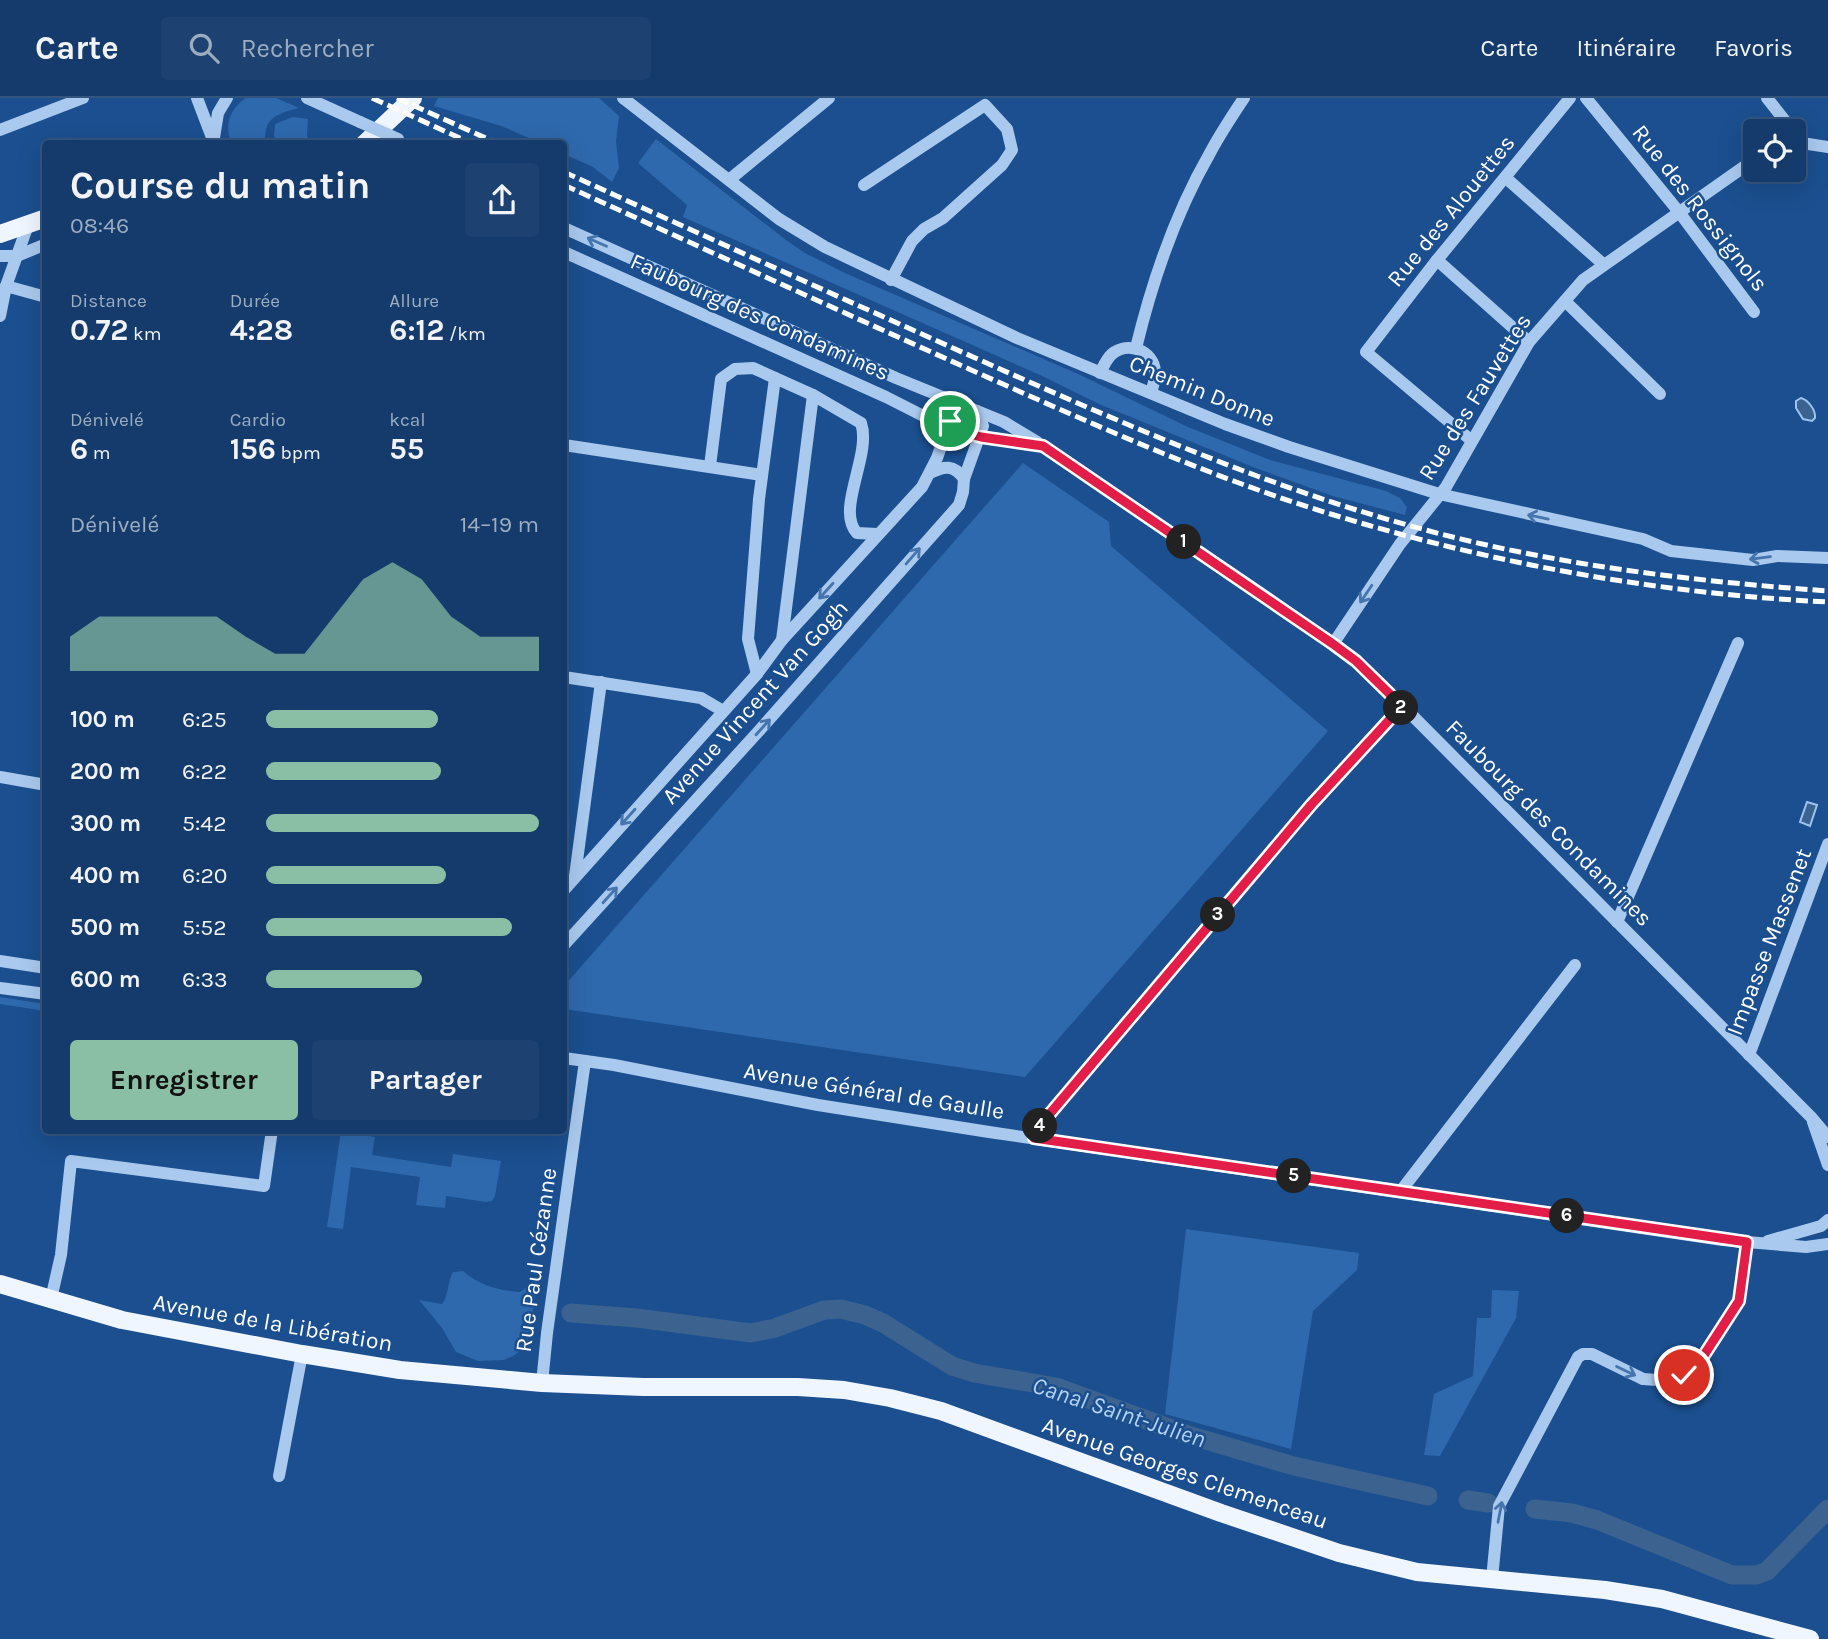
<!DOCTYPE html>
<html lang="fr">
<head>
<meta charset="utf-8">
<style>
	:root { --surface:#143b6b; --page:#1d4271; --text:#f1f3f6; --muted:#9dadc1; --line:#33557e; --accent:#8abfa5 }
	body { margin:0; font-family:Karla,sans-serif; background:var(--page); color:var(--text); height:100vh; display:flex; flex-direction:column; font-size:26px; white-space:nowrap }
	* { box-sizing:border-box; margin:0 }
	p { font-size:23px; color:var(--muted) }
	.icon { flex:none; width:38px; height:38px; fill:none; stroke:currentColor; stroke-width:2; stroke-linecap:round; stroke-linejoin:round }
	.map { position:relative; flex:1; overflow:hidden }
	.panel { position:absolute; left:42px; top:42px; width:525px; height:994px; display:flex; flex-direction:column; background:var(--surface); border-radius:7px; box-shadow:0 7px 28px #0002,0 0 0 2px var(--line) }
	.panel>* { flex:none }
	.buttons { position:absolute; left:1743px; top:21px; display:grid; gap:14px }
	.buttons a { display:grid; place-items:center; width:63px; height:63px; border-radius:7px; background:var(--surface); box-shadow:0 7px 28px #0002,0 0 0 2px var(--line); font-size:35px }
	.pin { position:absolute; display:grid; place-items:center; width:60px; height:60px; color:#fff; margin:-30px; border:4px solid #fff; border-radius:50%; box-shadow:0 2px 7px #0007 }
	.km { position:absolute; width:35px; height:35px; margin:-18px; border-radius:50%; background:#222; color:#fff; font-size:19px; line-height:35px; text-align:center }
	.round { display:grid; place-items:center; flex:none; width:74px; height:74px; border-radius:7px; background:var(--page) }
	.headline { display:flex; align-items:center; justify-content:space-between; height:119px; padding:0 28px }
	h1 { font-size:38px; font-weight:700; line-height:52px }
	.figures { display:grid; grid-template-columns:repeat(3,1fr); gap:10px; height:119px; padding:7px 28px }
	.figures div { display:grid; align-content:center }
	.figures b { font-size:30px; font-weight:700 }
	.figures small { font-size:19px; font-weight:400 }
	.figures p { font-size:19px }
	.chart { height:196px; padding:14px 28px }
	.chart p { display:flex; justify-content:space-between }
	.chart svg { width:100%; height:126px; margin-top:7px; fill:var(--accent); opacity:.7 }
	.primary-button { display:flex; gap:14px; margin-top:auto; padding:14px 28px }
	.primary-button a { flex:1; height:80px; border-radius:7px; background:var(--accent); color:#111; font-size:28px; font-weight:700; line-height:80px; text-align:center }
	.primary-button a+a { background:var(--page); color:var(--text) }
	ul { padding:0 28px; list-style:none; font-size:23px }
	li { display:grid; grid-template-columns:112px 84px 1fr; align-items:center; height:52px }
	li i { height:18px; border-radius:9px; background:var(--accent) }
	header { display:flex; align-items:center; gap:42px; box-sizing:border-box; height:98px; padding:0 35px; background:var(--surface); border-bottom:2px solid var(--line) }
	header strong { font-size:33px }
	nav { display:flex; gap:38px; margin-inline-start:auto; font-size:24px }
	.search { width:490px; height:63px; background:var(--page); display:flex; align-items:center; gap:18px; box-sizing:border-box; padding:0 24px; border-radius:7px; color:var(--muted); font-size:26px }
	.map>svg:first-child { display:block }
	.green { fill:#2e69ad }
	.water { fill:#3c6290; stroke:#9cc4f0; stroke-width:2 }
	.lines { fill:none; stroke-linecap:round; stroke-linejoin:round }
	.canal { stroke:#3c6290; stroke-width:19 }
	.minor { stroke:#a9c9ee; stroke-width:12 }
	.major { stroke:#f0f6ff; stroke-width:18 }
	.rail { stroke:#fff; stroke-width:5; stroke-dasharray:12 5; stroke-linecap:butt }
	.minor-bridge { stroke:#a9c9ee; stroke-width:12 }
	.oneway { stroke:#4674ac }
	.route-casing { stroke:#fff; stroke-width:14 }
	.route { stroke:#e11d48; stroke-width:9 }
	.labels { text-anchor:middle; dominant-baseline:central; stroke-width:5; stroke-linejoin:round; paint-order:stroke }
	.street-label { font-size:23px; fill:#fff; stroke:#1b4f8f }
	.water-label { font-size:24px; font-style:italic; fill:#b5d3f5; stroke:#1b4f8f }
</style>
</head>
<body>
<header>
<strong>Carte</strong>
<div class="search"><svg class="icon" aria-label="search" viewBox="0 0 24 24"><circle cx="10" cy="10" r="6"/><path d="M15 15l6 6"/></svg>Rechercher</div>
<nav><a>Carte</a><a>Itinéraire</a><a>Favoris</a></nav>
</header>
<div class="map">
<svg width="1828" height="1541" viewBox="0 0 1828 1541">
	<rect width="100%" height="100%" fill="#1b4f8f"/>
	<g class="green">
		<path d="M246,0H276L299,10C288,13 272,16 267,28C265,34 266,39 263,45L231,44C224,26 230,11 246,0Z"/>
		<polygon points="438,0 599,0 619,18 616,43 619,70 612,84 593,69 564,56 564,46 541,45 501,28 434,8"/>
		<polygon points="293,19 308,21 307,37 309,45 276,45 274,37 275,26"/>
		<polygon points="656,41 786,142 805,155 845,175 1078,276 1188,329 1270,362 1386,393 1400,400 1407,409 1405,417 1333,398 1253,369 1099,306 1040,277 683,119 687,107 638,65"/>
		<polygon points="1023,365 1109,424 1111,448 1328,633 1025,979 564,911 564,888"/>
		<polygon points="0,899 45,906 45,913 0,906"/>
		<polygon points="341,1033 363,1033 363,1037 375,1039 372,1057 451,1069 453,1056 501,1063 495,1098 492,1103 486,1104 446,1098 445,1110 416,1107 420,1079 351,1069 343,1131 327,1129"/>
		<polygon points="1186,1131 1359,1155 1357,1172 1313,1213 1291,1351 1165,1316"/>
		<path d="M463,1173C481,1188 497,1192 520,1194L527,1189L533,1188L535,1198L527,1248L513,1258L504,1262L478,1263L456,1254L442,1230L419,1202L442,1206C449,1197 447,1184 453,1174Z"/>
		<polygon points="1492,1192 1519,1193 1516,1220 1440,1358 1424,1357 1434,1296 1473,1278 1477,1220 1491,1220"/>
	</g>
	<g class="water">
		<path d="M1801,300C1808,302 1816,312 1815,320L1812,323L1803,321L1796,310V303Z"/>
		<polygon points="1807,704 1817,707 1810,728 1800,724"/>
	</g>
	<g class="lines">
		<g class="canal">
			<polyline points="571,1215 637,1220 751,1235 775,1230 824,1212 841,1211 865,1217 883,1225 952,1268 974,1275 1056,1289 1188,1337 1294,1368 1428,1398"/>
			<polyline points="1468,1402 1488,1405"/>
			<polyline points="1535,1411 1572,1415 1597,1422 1732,1477 1757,1477 1767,1473 1828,1411"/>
		</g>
		<g class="minor">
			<polyline points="197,0 213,42"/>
			<polyline points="307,0 360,24"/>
			<polyline points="623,0 779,121 825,149 1017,240 1225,326 1289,349 1439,396 1643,441 1671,453 1753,462 1777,458 1828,460"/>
			<polyline points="1586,0 1679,114 1754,214"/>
			<polyline points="1767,0 1793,33"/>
			<polyline points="0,32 83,0"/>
			<polyline points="1794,34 1802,45 1828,49"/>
			<polyline points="213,46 218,15 227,0"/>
			<polyline points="1506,80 1603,166"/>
			<polyline points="729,82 829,0"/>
			<polyline points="864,87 985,7 1007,31 1012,52 1002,67 943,120 924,131 912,143 891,182"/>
			<polyline points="564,130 896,280 1004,324 1037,344"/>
			<polyline points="564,154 886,299 947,330 980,339 1043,348 1265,498 1356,563 1382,587 1812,1020 1828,1039"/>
			<polyline points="0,158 17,158 46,146"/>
			<polyline points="1437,162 1529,244"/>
			<polyline points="6,188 46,199"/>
			<polyline points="1565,203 1660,296"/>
			<polyline points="0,218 6,188 28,127"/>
			<path d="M1136,250C1152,184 1176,114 1210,55C1220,36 1232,18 1244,0"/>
			<path d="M1100,275C1103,269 1107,260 1112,256C1128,243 1153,252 1155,273C1156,280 1153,288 1151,295"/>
			<polyline points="1472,343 1366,254 1437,162 1570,0"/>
			<polyline points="564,347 762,377"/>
			<path d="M710,368L721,281L735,271L753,270L813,297L861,325C872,357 835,412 857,435L877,436"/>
			<path d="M930,375C944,368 954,366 964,381"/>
			<polyline points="782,542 813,297"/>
			<polyline points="1333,546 1400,446 1446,389 1529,244 1583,182 1755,61"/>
			<polyline points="757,576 748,541 759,401 775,280"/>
			<polyline points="564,579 701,600 723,613"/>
			<polyline points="0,679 46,687"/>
			<polyline points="575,778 601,584"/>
			<polyline points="564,792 757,576 782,542 922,389 937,360 950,323 959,315 972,311"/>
			<polyline points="1617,824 1738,545"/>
			<polyline points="564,847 757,635 959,407 963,394 964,381 983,328 977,313"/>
			<polyline points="0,863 46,870"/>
			<polyline points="0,890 46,896"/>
			<polyline points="1749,957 1828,746"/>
			<polyline points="564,960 614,967 818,1007 989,1034 1723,1142 1806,1149 1828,1146"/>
			<polyline points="1813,1024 1828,1067"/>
			<polyline points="1034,1040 1042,1025 1311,707 1402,608"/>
			<polyline points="1400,1094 1575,867"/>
			<polyline points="1768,1143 1821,1128 1828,1122"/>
			<polyline points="51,1201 61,1157 71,1063 264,1088 272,1032"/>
			<polyline points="542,1285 547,1235 585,963"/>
			<polyline points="279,1378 302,1256"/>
			<polyline points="1492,1481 1499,1408 1578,1259 1583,1256 1592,1256 1643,1281 1671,1283 1684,1277 1697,1268 1739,1203 1747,1144"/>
		</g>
		<g class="major">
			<polyline points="364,46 413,0"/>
			<polyline points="0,136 46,120"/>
			<polyline points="0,1186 122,1222 302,1256 400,1272 542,1285 643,1289 798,1289 844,1292 890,1300 941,1313 1221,1415 1339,1455 1417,1474 1605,1492 1662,1501 1810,1541"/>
		</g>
		<g class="rail">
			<polyline points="372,0 473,46"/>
			<polyline points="397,0 499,46"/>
			<path d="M564,74C709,140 854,206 1000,271C1138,332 1276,392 1422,431C1554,467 1691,483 1828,493"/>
			<path d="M564,87C698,148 833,210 969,271C1075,318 1182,367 1293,404C1466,461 1646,495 1828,504"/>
		</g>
		<polyline class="minor-bridge" points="360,24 398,41"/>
	</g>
	<defs><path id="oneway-shaft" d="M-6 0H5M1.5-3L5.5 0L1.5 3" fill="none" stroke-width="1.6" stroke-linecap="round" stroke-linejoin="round" transform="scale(1.75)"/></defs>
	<g class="oneway">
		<use href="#oneway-shaft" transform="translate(597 144) rotate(-156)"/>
		<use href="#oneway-shaft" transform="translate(1538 419) rotate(-168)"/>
		<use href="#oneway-shaft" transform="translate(913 458) rotate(-49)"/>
		<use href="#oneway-shaft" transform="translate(1760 460) rotate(173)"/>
		<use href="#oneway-shaft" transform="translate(826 493) rotate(132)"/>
		<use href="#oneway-shaft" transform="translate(1366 496) rotate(124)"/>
		<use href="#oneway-shaft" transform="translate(763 629) rotate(-48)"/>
		<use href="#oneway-shaft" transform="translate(628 719) rotate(132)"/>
		<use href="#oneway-shaft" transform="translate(610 797) rotate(-48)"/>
		<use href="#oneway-shaft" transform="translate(1626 1273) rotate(26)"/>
		<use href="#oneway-shaft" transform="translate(1500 1414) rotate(-79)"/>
	</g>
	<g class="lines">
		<defs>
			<polyline id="route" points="950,323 947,330 981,339 1043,348 1333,546 1356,563 1402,608 1311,707 1042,1025 1034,1040 1747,1144 1739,1203 1697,1268 1684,1277"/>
		</defs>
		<use href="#route" class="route-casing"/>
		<use href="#route" class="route"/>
	</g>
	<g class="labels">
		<g class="street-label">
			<text transform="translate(1700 110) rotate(52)">Rue des Rossignols</text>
			<text transform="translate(1451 113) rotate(-51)">Rue des Alouettes</text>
			<text transform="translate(760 219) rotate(24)">Faubourg des Condamines</text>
			<text transform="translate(1202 293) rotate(22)">Chemin Donne</text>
			<text transform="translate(1475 299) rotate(-58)">Rue des Fauvettes</text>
			<text transform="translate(755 604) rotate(-48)">Avenue Vincent Van Gogh</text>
			<text transform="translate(1549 725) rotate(45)">Faubourg des Condamines</text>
			<text transform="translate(1769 844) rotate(-69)">Impasse Massenet</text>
			<text transform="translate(874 993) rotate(9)">Avenue Général de Gaulle</text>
			<text transform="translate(536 1162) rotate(-82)">Rue Paul Cézanne</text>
			<text transform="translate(273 1225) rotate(10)">Avenue de la Libération</text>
			<text transform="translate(1185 1375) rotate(19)">Avenue Georges Clemenceau</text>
		</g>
		<g class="water-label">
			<text transform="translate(1119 1314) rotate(18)">Canal Saint-Julien</text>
		</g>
	</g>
</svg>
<div class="buttons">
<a><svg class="icon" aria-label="locate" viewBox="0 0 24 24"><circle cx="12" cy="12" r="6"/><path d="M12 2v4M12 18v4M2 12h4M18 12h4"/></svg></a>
</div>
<div class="pin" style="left:950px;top:323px;background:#1e9e55"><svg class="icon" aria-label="arrive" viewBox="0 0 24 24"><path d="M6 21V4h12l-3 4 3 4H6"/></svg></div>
<div class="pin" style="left:1684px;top:1277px;background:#d93025"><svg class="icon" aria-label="check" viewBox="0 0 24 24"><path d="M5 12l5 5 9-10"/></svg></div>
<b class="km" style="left:1184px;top:444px">1</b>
<b class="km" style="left:1401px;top:610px">2</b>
<b class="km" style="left:1218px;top:817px">3</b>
<b class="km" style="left:1040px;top:1028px">4</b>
<b class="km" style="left:1294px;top:1078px">5</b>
<b class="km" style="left:1567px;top:1118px">6</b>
<section class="panel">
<div class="headline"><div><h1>Course du matin</h1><p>08:46</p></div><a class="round"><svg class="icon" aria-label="share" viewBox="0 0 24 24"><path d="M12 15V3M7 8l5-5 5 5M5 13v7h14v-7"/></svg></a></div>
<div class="figures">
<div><p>Distance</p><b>0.72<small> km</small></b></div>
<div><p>Durée</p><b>4:28</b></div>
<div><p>Allure</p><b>6:12<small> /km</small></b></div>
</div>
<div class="figures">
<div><p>Dénivelé</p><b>6<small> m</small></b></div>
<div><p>Cardio</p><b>156<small> bpm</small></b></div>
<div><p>kcal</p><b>55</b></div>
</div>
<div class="chart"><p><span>Dénivelé</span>14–19 m</p>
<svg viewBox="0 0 160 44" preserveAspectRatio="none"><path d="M0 44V32L10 25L20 25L30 25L40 25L50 25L60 32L70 38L80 38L90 25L100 12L110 6L120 12L130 25L140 32L150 32L160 32V44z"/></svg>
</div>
<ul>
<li><b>100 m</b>6:25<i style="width:63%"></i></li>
<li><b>200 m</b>6:22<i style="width:64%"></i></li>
<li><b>300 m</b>5:42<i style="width:100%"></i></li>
<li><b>400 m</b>6:20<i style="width:66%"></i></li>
<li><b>500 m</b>5:52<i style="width:90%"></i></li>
<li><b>600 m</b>6:33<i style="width:57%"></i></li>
</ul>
<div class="primary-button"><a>Enregistrer</a><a>Partager</a></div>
</section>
</div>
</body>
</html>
